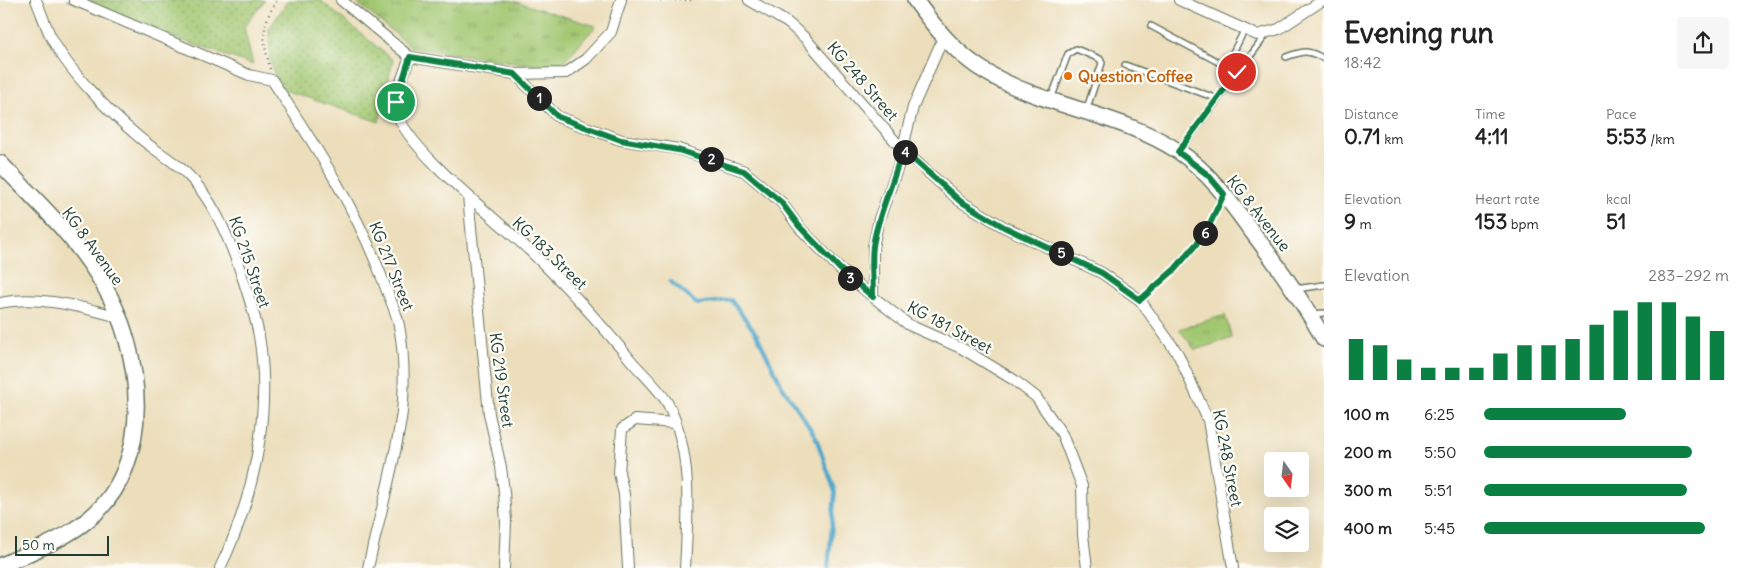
<!DOCTYPE html>
<html lang="en">
<head>
<meta charset="utf-8">
<style>
	:root { --surface:#fff; --page:#f6f6f6; --text:#222; --muted:#767676; --accent:#0b8043 }
	body { margin:0; font-family:Delius,sans-serif; background:var(--page); color:var(--text); height:100vh; display:flex; flex-direction:column; font-size:19px; white-space:nowrap }
	* { box-sizing:border-box; margin:0 }
	p { font-size:16px; color:var(--muted) }
	.icon { flex:none; width:28px; height:28px; fill:none; stroke:currentColor; stroke-width:2; stroke-linecap:round; stroke-linejoin:round }
	.map { position:relative; flex:1; overflow:hidden }
	.side { display:flex; flex-direction:column; background:var(--surface); width:425px }
	.side>* { flex:none }
	.needle { width:32px; rotate:166deg }
	.controls { position:absolute; left:1264px; top:452px; display:grid; gap:10px }
	.controls a { display:grid; place-items:center; width:45px; height:45px; border-radius:5px; background:var(--surface); box-shadow:0 5px 20px #0002; font-size:25px }
	.scale { position:absolute; left:15px; bottom:12px; width:94px; box-sizing:border-box; padding-left:5px; border:2px solid #1f3d34; border-top:0; font-size:14px; line-height:18px; white-space:nowrap; color:#1f3d34; -webkit-text-stroke:4px #fdfcf7; paint-order:stroke }
	.pin { position:absolute; display:grid; place-items:center; width:42px; height:42px; color:#fff; margin:-21px; border:2px solid #fff; border-radius:50%; box-shadow:0 1px 5px #0007 }
	.km { position:absolute; width:25px; height:25px; margin:-12px; border-radius:50%; background:#222; color:#fff; font-size:14px; line-height:25px; text-align:center }
	.round { display:grid; place-items:center; flex:none; width:52px; height:52px; border-radius:5px; background:var(--page) }
	.overview { display:flex; align-items:center; justify-content:space-between; height:85px; padding:0 20px }
	h1 { font-size:28px; font-weight:800; line-height:38px }
	.figures { display:grid; grid-template-columns:repeat(3,1fr); gap:8px; height:85px; padding:5px 20px }
	.figures div { display:grid; align-content:center }
	.figures b { font-size:21px; font-weight:800 }
	.figures small { font-size:14px; font-weight:400 }
	.figures p { font-size:14px }
	.chart { height:140px; padding:10px 20px }
	.chart p { display:flex; justify-content:space-between }
	.chart svg { width:100%; height:90px; margin-top:5px; stroke:var(--accent); stroke-width:6 }
	ul { padding:0 20px; list-style:none; font-size:16px }
	li { display:grid; grid-template-columns:80px 60px 1fr; align-items:center; height:38px }
	li i { height:12px; border-radius:6px; background:var(--accent) }
	main { display:flex; flex:1; min-height:0 }
	.map>svg:first-child { display:block }
	.grass { fill:url(#grass-tufts); stroke:#608252 }
	.park { fill:url(#park-dots); stroke:#608252 }
	.lines { fill:none; stroke-linecap:round; stroke-linejoin:round }
	.stream { stroke:#4ca5c9; stroke-width:4 }
	.lane-casing { stroke:#677563; stroke-width:8 }
	.street-casing { stroke:#677563; stroke-width:12 }
	.secondary-casing { stroke:#677563; stroke-width:18 }
	.path { stroke:#677563; stroke-width:2.5; stroke-dasharray:1 4; stroke-linecap:butt }
	.lane { stroke:#fff; stroke-width:5 }
	.street { stroke:#fff; stroke-width:10 }
	.secondary { stroke:#fff; stroke-width:15 }
	.route-casing { stroke:#fff; stroke-width:10 }
	.route { stroke:#0b8043; stroke-width:6 }
	.food-dot { fill:#e8710a; stroke:#fdfcf7; stroke-width:2 }
	.labels { text-anchor:middle; dominant-baseline:central; stroke-width:4.5; stroke-linejoin:round; paint-order:stroke }
	.food-label { font-size:16px; font-weight:bold; fill:#c56008; stroke:#fdfcf7; text-anchor:start }
	.street-label { font-size:16px; fill:#1f3d34; stroke:#fdfcf7 }
</style>
</head>
<body>
<main>
<div class="map">
<svg width="1324" height="568" viewBox="0 0 1324 568">
	<defs>
		<pattern id="grass-tufts" width="24" height="20" patternUnits="userSpaceOnUse" patternTransform="scale(1.25)"><rect width="24" height="20" fill="#a2c771"/><path d="M3 7l-1-3M5 7V3M7 7l1-3M15 17l-1-3M17 17v-4M19 17l1-3" fill="none" stroke="#83a35e"/></pattern>
		<pattern id="park-dots" width="8" height="8" patternUnits="userSpaceOnUse" patternTransform="scale(1.25)"><rect width="8" height="8" fill="#a2c771"/><path d="M2 2h.1M6 6h.1" fill="none" stroke="#83a35e" stroke-width="1.8" stroke-linecap="round"/></pattern>
	</defs>
	<rect width="100%" height="100%" fill="#fdfcf7"/>
	<filter id="ink" filterUnits="userSpaceOnUse"><feTurbulence type="fractalNoise" baseFrequency=".02" numOctaves="2"/><feDisplacementMap in="SourceGraphic" scale="10" xChannelSelector="R" yChannelSelector="G"/><feConvolveMatrix kernelMatrix="1 2 1 2 8 2 1 2 1" color-interpolation-filters="sRGB"/></filter>
	<filter id="wash" filterUnits="userSpaceOnUse"><feTurbulence type="fractalNoise" baseFrequency=".0096" numOctaves="4" result="noise"/><feDisplacementMap in="SourceGraphic" scale="20" xChannelSelector="R" yChannelSelector="G"/><feGaussianBlur stdDeviation="1.12" result="paint"/><feColorMatrix in="noise" values="0 0 0 0 0 0 0 0 0 0 0 0 0 0 0 0 0 1.4 0 .05"/><feComposite in="paint" operator="in"/></filter>
	<g filter="url(#wash)">
		<rect width="100%" height="100%" fill="#ecdebb"/>
		<g class="grass">
			<polygon points="354,0 510,0 596,26 558,68 412,48"/>
			<polygon points="1225,315 1232,338 1195,350 1179,329"/>
		</g>
		<g class="park">
			<polygon points="66,0 265,0 244,27 253,65"/>
			<polygon points="288,0 320,0 393,60 379,122 279,88 270,60 269,29"/>
		</g>
		<g class="lines">
			<polyline class="stream" points="670,281 697,304 731,300 757,335 782,386 815,435 835,492 828,568"/>
		</g>
	</g>
	<g filter="url(#ink)">
		<g class="lines">
			<defs>
				<g id="lane">
					<polyline points="1151,26 1237,72"/>
					<path d="M1286,57C1303,51 1308,49 1324,59"/>
					<polyline points="1125,65 1218,99"/>
					<polyline points="1226,66 1244,31"/>
					<polyline points="1051,99 1068,54 1076,49 1100,59 1102,63 1086,111"/>
					<polyline points="1180,150 1266,35"/>
					<polyline points="1295,289 1324,285"/>
					<polyline points="1312,314 1324,313"/>
				</g>
				<g id="street">
					<path d="M36,0C41,12 45,24 50,35C67,70 110,113 140,138C154,150 171,159 185,172C212,197 228,236 240,270C247,291 255,314 259,336C272,413 254,498 220,568"/>
					<path d="M74,0L249,75L272,80C315,145 359,212 385,286C389,297 395,309 398,321C404,347 405,386 402,412C395,465 379,516 368,568"/>
					<polyline points="341,0 410,57"/>
					<polyline points="749,0 788,23 805,38 902,149 960,201 1004,227 1102,273 1140,300 1178,354 1208,420 1233,568"/>
					<polyline points="1179,0 1257,35 1279,29 1323,0"/>
					<polyline points="943,38 913,107 898,167 879,219 873,247 873,297 909,325 963,349 1014,380 1036,397 1062,434 1082,486 1083,535 1087,568"/>
					<path d="M410,57C405,73 393,95 397,112C405,148 499,221 529,250C566,285 601,324 634,364C645,376 660,390 668,404C693,453 688,515 685,568"/>
					<polyline points="410,57 515,74 566,73 586,59 611,32 621,0"/>
					<polyline points="515,74 558,117 621,140 678,149 744,171 781,202 799,227 840,269 873,297"/>
					<polyline points="468,196 489,414 501,467 504,492 506,522 504,568"/>
					<path d="M0,303C39,294 83,308 120,317"/>
					<polyline points="628,568 624,494 619,473 622,429 635,420 675,423"/>
				</g>
				<g id="secondary">
					<path d="M915,0C935,28 956,54 986,72C1046,108 1120,113 1178,151C1208,171 1229,200 1250,229C1277,264 1302,300 1324,339"/>
					<path d="M0,163C36,201 77,238 103,284C143,351 156,463 90,518C64,540 30,552 0,566"/>
				</g>
			</defs>
			<use href="#lane" class="lane-casing"/>
			<use href="#street" class="street-casing"/>
			<use href="#secondary" class="secondary-casing"/>
			<g class="path">
				<polyline points="660,0 692,0"/>
				<path d="M270,69C263,40 260,26 277,0"/>
				<path d="M1149,293C1178,269 1201,240 1218,207"/>
			</g>
			<use href="#lane" class="lane"/>
			<use href="#street" class="street"/>
			<use href="#secondary" class="secondary"/>
		</g>
	</g>
	<g class="lines" filter="url(#ink)">
		<defs>
			<path id="route" d="M396,102L410,57L515,74L558,117L621,140L678,150L744,171L781,202L799,226L840,269L873,297C873,280 871,263 873,246C878,212 895,182 902,149L960,201L1004,227L1102,273L1140,300L1175,269L1205,234L1224,194L1208,175L1178,152L1237,72"/>
		</defs>
		<use href="#route" class="route-casing"/>
		<use href="#route" class="route"/>
	</g>
	<circle class="food-dot" cx="1068" cy="76" r="5"/>
	<g class="labels">
		<g class="food-label">
			<text x="1078" y="76">Question Coffee</text>
		</g>
		<g class="street-label">
			<text transform="translate(863 81) rotate(49)">KG 248 Street</text>
			<text transform="translate(1259 213) rotate(52)">KG 8 Avenue</text>
			<text transform="translate(93 246) rotate(54)">KG 8 Avenue</text>
			<text transform="translate(550 253) rotate(44)">KG 183 Street</text>
			<text transform="translate(250 262) rotate(71)">KG 215 Street</text>
			<text transform="translate(392 266) rotate(68)">KG 217 Street</text>
			<text transform="translate(950 327) rotate(28)">KG 181 Street</text>
			<text transform="translate(502 380) rotate(82)">KG 219 Street</text>
			<text transform="translate(1228 458) rotate(79)">KG 248 Street</text>
		</g>
	</g>
</svg>
<div class="controls">
<a><svg class="needle" viewBox="-14 -14 28 28"><path d="M0-13l5 13h-10z" fill="#e53935"/><path d="M0 13l5-13h-10z" fill="#767676"/></svg></a>
<a><svg class="icon" aria-label="layers" viewBox="0 0 24 24"><path d="M12 4l9 5-9 5-9-5zM3 14l9 5 9-5"/></svg></a>
</div>
<div class="scale">50 m</div>
<div class="pin" style="left:396px;top:102px;background:#1e9e55"><svg class="icon" aria-label="arrive" viewBox="0 0 24 24"><path d="M6 21V4h12l-3 4 3 4H6"/></svg></div>
<div class="pin" style="left:1237px;top:72px;background:#d93025"><svg class="icon" aria-label="check" viewBox="0 0 24 24"><path d="M5 12l5 5 9-10"/></svg></div>
<b class="km" style="left:539px;top:98px">1</b>
<b class="km" style="left:711px;top:159px">2</b>
<b class="km" style="left:850px;top:278px">3</b>
<b class="km" style="left:905px;top:152px">4</b>
<b class="km" style="left:1061px;top:253px">5</b>
<b class="km" style="left:1205px;top:233px">6</b>
</div>
<section class="side">
<div class="overview"><div><h1>Evening run</h1><p>18:42</p></div><a class="round"><svg class="icon" aria-label="share" viewBox="0 0 24 24"><path d="M12 15V3M7 8l5-5 5 5M5 13v7h14v-7"/></svg></a></div>
<div class="figures">
<div><p>Distance</p><b>0.71<small> km</small></b></div>
<div><p>Time</p><b>4:11</b></div>
<div><p>Pace</p><b>5:53<small> /km</small></b></div>
</div>
<div class="figures">
<div><p>Elevation</p><b>9<small> m</small></b></div>
<div><p>Heart rate</p><b>153<small> bpm</small></b></div>
<div><p>kcal</p><b>51</b></div>
</div>
<div class="chart"><p><span>Elevation</span>283–292 m</p>
<svg viewBox="0 0 160 44" preserveAspectRatio="none"><path d="M5 44V24M15 44V27M25 44V34M35 44V38M45 44V38M55 44V38M65 44V31M75 44V27M85 44V27M95 44V24M105 44V17M115 44V10M125 44V6M135 44V6M145 44V13M155 44V20"/></svg>
</div>
<ul>
<li><b>100 m</b>6:25<i style="width:58%"></i></li>
<li><b>200 m</b>5:50<i style="width:85%"></i></li>
<li><b>300 m</b>5:51<i style="width:83%"></i></li>
<li><b>400 m</b>5:45<i style="width:90%"></i></li>
</ul>
</section>
</main>
</body>
</html>
